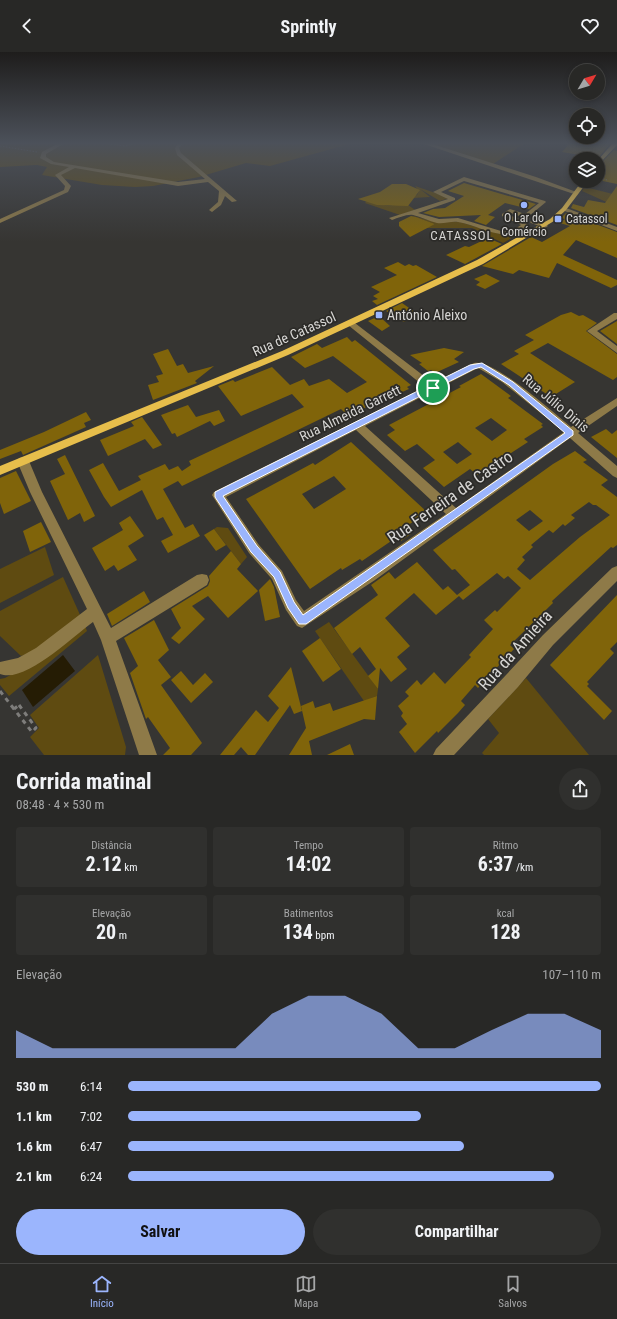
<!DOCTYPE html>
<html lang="pt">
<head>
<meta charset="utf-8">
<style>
	:root { --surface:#282826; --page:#30302e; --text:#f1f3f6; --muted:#a5a6a7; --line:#444443; --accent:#9bb5fd }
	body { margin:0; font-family:"Roboto Condensed",sans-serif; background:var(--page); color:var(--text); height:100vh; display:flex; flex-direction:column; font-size:15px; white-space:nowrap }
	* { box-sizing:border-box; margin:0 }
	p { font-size:13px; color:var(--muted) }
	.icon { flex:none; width:22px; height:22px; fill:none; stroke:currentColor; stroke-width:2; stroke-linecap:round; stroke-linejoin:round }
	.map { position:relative; height:703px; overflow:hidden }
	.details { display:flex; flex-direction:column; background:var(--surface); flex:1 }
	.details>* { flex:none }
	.needle { width:26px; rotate:52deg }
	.buttons { position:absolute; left:569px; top:12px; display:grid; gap:8px }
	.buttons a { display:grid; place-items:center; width:36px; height:36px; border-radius:50%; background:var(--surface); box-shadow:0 2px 6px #0003,0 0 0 1px var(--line); font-size:20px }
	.pin { position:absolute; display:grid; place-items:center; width:34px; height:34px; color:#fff; margin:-17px; border:2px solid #fff; border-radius:50%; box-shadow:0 1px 4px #0007 }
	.round { display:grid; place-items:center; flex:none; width:42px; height:42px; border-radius:21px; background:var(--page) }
	.headline { display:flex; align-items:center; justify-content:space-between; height:68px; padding:0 16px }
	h1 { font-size:22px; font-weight:700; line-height:30px }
	.metrics { display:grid; grid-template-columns:repeat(3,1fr); gap:6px; height:68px; padding:4px 16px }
	.metrics div { display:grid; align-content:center; border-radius:4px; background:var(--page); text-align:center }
	.metrics b { font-size:20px; font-weight:700 }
	.metrics small { font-size:11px; font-weight:400 }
	.metrics p { font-size:11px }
	.chart { height:112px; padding:8px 16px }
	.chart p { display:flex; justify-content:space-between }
	.chart svg { width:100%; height:72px; margin-top:4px; fill:var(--accent); opacity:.7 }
	.button { display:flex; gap:8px; margin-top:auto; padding:8px 16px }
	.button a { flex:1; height:46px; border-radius:24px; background:var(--accent); color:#111; font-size:16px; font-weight:700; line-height:46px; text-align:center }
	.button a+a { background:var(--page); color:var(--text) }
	ul { padding:0 16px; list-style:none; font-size:13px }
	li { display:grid; grid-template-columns:64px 48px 1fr; align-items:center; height:30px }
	li i { height:10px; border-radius:5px; background:var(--accent) }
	header { display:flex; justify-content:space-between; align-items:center; height:52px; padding:0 16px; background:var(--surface); font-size:18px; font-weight:700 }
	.tab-bar { display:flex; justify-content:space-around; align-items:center; height:56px; border-top:1px solid var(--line); background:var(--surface); font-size:11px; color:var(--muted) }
	.tab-bar a { display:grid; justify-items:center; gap:2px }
	.tab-bar .on { color:var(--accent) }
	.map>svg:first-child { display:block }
	.green { fill:#5f4b11 }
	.water { fill:#251c04 }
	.building { fill:#80640a; fill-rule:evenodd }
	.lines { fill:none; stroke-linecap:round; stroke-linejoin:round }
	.path-far1 { stroke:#7e7d7b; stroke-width:1; stroke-dasharray:1.5 1.5; stroke-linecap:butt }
	.path { stroke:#7e7d7b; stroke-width:3; stroke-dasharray:4.5 4.5; stroke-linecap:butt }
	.minor { fill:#8e7a48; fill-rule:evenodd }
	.major { fill:#e7be4b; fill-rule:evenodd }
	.route { fill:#9bb5fd; stroke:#fff; fill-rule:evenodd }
	.poi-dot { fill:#9bb5fd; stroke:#2c2b28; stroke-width:1.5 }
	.labels { text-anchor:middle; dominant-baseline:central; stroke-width:3.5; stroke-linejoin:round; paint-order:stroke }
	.far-poi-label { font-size:12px; fill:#d6d5d3; stroke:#2c2b28 }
	.far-neighbourhood-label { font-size:13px; letter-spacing:1px; fill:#d6d5d3; stroke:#2c2b28 }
	.poi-label { font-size:14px; fill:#d6d5d3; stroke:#2c2b28; text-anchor:start }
	.street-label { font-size:14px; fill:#d6d5d3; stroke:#2c2b28 }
	.near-street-label { font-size:17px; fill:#d6d5d3; stroke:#2c2b28 }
</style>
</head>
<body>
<header><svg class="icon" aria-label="back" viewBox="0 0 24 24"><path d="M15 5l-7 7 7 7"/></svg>Sprintly<svg class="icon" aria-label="heart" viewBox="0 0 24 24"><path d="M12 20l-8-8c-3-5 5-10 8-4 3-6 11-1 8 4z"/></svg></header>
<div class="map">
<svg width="617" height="703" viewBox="0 0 617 703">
	<rect width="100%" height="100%" fill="#363532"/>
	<g class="green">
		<polygon points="0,91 353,91 270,114 246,111 199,125 153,134 135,135 102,133 42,123 47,115 37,113 0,115"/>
		<polygon points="427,91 525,91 493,112"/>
		<polygon points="415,134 447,145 449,146 440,149 420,137 430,145 394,147 417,143 419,139"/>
		<polygon points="585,135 617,143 613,153 582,139"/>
		<path d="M401,148L415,158L400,163L365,151L367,149C378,153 389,155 400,152Z"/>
		<polygon points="410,163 428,168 460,170 503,183 520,181 503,191 472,176 425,176 435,172"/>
		<polygon points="217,475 228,476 247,505 241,512 214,477"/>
		<polygon points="45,495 54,523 0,551 0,517"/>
		<polygon points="63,525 81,565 35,599 21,604 0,584 0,559"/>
		<polygon points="329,570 378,637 377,644 364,649 315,579"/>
		<polygon points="84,571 87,579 9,644 0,633 0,627 5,626 39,607"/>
		<polygon points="98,603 126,695 125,703 44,703 30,685 39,676 30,663"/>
		<polygon points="526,626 589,703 484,703 482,701 499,681 488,667"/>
	</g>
	<polygon class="water" points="63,603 75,619 33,655 22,638"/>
	<g class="building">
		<polygon points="570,91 592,93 611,91 598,106 562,100"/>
		<polygon points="614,98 617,99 617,132 598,128 598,114"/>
		<polygon points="464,131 536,152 529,157 505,151 488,163 495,165 486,173 474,169 481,163 439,165 423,161 433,157 445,156 464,144 448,139"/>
		<polygon points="392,132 406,132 420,138 408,154 377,153 358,147 380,140"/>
		<polygon points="617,134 617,173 571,156 573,152 584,155 588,148 605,151"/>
		<polygon points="566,161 617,180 617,206 576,188 563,203 617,228 617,233 611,236 557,211 549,226 519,218 513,222 482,214 531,185 542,190 570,174 560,171 565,167 561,166"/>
		<polygon points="411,164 416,165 435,172 410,185 399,174 399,170"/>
		<polygon points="488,186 502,192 465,212 446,203 465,194 469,195"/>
		<polygon points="398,210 405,214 409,212 413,214 416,213 437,225 377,253 372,249 378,247 373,244 380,240 371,235 397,223 384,216"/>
		<polygon points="486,222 500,229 485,237 476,233 480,230 474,227"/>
		<polygon points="402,251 415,260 415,265 404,270 386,259"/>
		<polygon points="571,260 579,264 583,263 597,271 586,279 617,302 617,325 613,328 548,291 530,301 575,330 551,345 501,312 519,302 514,299 534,288 525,283 561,263"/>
		<polygon points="379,264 390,274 382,279 368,269"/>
		<polygon points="617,269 617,292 600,279"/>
		<polygon points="347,285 352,290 355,288 411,333 407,335 409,337 393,344 391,343 348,364 341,357 182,434 178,429 163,437 185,476 193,472 200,484 168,501 161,489 173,483 163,465 157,468 142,438 111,455 104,445 89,418 103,411 119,439 141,428 138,424 165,412 169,418 178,414 182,419 191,413 189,409 304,355 292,342 241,364 218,334 233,328 235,330 272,315 290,333 304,327 309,334 329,327 347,341 367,330 333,304 305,316 291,305 317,292 322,296"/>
		<polygon points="444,296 464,300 454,307 459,310 435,321 431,318 428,319 419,312 422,311 410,303"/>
		<polygon points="168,297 177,314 183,312 188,321 214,314 195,329 197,331 153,348 148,333 159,330 156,324 163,322 153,302"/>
		<path d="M481,322L511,344L508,346L543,372L541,373L543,375L524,387L528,390L477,423L470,417L444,435L423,416L435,408L417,392L405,399L387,383L395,378L389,373L461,335L459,334ZM491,366L507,378L492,389L475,376ZM458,390L472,402L457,412L443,400Z"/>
		<polygon points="188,353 196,365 219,358 225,369 214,374 210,369 177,385 175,381 172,382 161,363"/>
		<polygon points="86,360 91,368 84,371 86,375 23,403 21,399 0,407 0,398 44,380"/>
		<polygon points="142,365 162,393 153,397 145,387 108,404 100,388 134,374 131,370"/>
		<polygon points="606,377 612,382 617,378 617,406 591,385"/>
		<path d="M351,390L427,460L404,476L411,482L401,489L397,485L362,509L360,507L342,518L341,516L310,537L246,447L313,411L315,413ZM334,424L346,437L314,457L302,442Z"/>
		<path d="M575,399L587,408L583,410L608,428L601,433L617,445V493L613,496L611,495L552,549L553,551L510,593L514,597L478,636L475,633L461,649L465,653L458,661L438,681L437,679L415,701L399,680L407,672L401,664L403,661L398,654L409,644L405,640L417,628L421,633L434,620L445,632L471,605L469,603L493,577L484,568L495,558L497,560L521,536L508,524L504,527L497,521L463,548L459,544L436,563L414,541L385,566L410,594L397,605L407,617L391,630L380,616L378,637L368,624L376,617L360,595L352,602L334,576L378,543L371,533L389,520L395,527L417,510L443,538L448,534L457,543L470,533L455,517L452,518L433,498L553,412ZM589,450L593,453H596L610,463L580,485L530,528L517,517L525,508L522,505L533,495L531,493L549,478L553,481L563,472L565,474L575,466L571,463ZM530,458L543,469L529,479L516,468Z"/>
		<polygon points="65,403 95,464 84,470 80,461 68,468 50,429 65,422 57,407"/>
		<polygon points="16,419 31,449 4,462 0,451 0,426"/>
		<polygon points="130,464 144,484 128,494 137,508 118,519 114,513 105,519 92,496 123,478 119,471"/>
		<polygon points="41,470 51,490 30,500 23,479"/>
		<polygon points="214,477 226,493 216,499 204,483"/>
		<polygon points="231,499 241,512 237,517 258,539 228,566 208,544 192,554 205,567 179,592 171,586 181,576 171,557 208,534 210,529 209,524"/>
		<polygon points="270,527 274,535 280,565 265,569 259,538"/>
		<polygon points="144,539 150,550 112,574 107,562"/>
		<polygon points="617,543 617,590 610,597 614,601 587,630 589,632 587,634 612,659 604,668 550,613"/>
		<polygon points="154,568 169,598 158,608 171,625 161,633 202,691 191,703 163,703 170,696 148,665 146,667 130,621 138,614 124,586"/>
		<polygon points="320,586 341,617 323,630 302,599"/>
		<polygon points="291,615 302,659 294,662 290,653 255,703 248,703 241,695 234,703 220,703 256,658 268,670 279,656 268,644"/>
		<polygon points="181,619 193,633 205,621 213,630 191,651 171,628"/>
		<polygon points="377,644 375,668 364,667 309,689 312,703 289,703 306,676 301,654 313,649 315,656 330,651 333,659"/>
		<polygon points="350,692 354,703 327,703"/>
	</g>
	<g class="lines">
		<g class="path-far1">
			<polyline points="102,91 125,94 137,91"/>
			<polyline points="0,94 37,100"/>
			<polyline points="600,126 607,128"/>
		</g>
		<g class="path">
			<polyline points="0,639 14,657"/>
			<polygon points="19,653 36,676 32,680 14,657"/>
		</g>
		<g class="minor">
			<polygon points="59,91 65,91 46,102 46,105 54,110 178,130 205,127 177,103 175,96 178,91 183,91 179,96 181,101 237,149 232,150 225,144 221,153 212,160 209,158 218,150 219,139 208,130 178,134 75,116 61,123 71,134 68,140 0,171 0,167 64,138 65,134 55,123 69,115 51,112 40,106 42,100"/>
			<polygon points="421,91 429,91 536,125 579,141 574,142"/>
			<path d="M464,125L545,149L546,150L529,164V169H524L528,173C507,194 482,174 458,170C451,169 444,172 437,171C429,169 421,165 413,163C407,162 398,166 392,168L389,166L448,147L433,140ZM464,129L539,151L525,162L510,157L502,162V164L521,173L515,177L501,179L458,166L439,167L418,161L455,148V146L441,140ZM511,161L522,165L519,167L509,163Z"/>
			<polygon points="562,156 566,156 617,175 617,179 562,158"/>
			<polygon points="533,168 547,173 548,174 545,176 531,171 530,170"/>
			<polygon points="614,261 617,261 617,267 597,279 617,294 617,301 587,279"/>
			<path d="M351,268L433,331L474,311C493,306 555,362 571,375L617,346V354L578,381L617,414V426L613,424L570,386L375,528L302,576L297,574L286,558L272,527L249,501L212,443L214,440L425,335L348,273L347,271ZM478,316L502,330L564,380L456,456L365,374ZM356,378L446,462L304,559L296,548L282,519L259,493L226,445Z"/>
			<path d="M23,405L27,406L29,409L42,440L111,576L197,523L202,522L207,523L209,528L207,533L116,589L157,703H139L101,588L93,570C73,584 25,632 0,622V610L18,606L36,596L87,557L30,440L17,409L19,406Z"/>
			<polygon points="617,514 617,529 553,593 518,635 454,703 433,703 436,697 506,623 543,583 612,516"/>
		</g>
		<g class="major">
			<polygon points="613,91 617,91 617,93 598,113 598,108"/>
			<polygon points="582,129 588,129 566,158 554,169 483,212 288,303 0,423 0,414 282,299 477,208 550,167 562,156"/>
		</g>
	</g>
	<linearGradient id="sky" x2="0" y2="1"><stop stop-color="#1e1d1c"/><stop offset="0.48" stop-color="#4c515a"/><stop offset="1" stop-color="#4c515a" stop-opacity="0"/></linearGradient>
	<rect width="617" height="190" fill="url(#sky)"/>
	<path class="route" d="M482,311L513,330L573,379V383L306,572H299L288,556L274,525L251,500L215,445V440L470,313ZM481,315L509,333L565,381L303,563L294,550L280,520L257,494L223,444L474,317Z"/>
	<g class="poi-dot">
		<circle cx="524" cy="153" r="4"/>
		<rect x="554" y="163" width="8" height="8" rx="2"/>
		<rect x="375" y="259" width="8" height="8" rx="2"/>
	</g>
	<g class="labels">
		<g class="far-poi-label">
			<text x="524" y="166">O Lar do<tspan x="524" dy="14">Comércio</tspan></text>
			<text x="566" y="167" text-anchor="start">Catassol</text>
		</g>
		<g class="far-neighbourhood-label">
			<text x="462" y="183">CATASSOL</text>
		</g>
		<g class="poi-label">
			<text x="387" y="263">António Aleixo</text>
		</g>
		<g class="street-label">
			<text transform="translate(294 282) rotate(-24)">Rua de Catassol</text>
			<text transform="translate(556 351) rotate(40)">Rua Júlio Dinis</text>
			<text transform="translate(350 361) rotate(-26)">Rua Almeida Garrett</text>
		</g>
		<g class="near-street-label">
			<text transform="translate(450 445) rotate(-35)">Rua Ferreira de Castro</text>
			<text transform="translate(515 598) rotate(-48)">Rua da Amieira</text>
		</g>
	</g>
</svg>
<div class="buttons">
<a><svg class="needle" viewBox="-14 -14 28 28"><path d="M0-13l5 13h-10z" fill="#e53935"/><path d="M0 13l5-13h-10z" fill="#a5a6a7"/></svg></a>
<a><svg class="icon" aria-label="locate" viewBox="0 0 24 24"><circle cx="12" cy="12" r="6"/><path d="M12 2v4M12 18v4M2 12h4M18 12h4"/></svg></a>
<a><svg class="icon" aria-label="layers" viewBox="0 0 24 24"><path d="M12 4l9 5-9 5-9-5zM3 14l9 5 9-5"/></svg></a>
</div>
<div class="pin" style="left:433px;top:336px;background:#1e9e55"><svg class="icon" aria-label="arrive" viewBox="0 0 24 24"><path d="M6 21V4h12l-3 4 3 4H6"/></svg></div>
</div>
<section class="details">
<div class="headline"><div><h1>Corrida matinal</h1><p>08:48 · 4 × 530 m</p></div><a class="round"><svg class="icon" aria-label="share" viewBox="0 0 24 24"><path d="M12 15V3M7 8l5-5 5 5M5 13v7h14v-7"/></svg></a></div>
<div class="metrics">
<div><p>Distância</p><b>2.12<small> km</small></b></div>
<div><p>Tempo</p><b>14:02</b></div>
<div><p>Ritmo</p><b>6:37<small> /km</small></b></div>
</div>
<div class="metrics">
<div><p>Elevação</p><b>20<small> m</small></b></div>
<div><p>Batimentos</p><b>134<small> bpm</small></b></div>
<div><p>kcal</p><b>128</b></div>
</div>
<div class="chart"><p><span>Elevação</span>107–110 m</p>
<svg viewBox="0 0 160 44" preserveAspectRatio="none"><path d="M0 44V27L10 38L20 38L30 38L40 38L50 38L60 38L70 17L80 6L90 6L100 17L110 38L120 38L130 27L140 17L150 17L160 27V44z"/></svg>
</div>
<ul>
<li><b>530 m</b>6:14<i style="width:100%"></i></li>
<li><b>1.1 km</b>7:02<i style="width:62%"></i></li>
<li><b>1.6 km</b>6:47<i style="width:71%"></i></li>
<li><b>2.1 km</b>6:24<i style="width:90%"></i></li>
</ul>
<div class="button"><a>Salvar</a><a>Compartilhar</a></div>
</section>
<nav class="tab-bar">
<a class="on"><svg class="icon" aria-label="home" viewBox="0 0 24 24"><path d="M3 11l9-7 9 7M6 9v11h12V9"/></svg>Início</a>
<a><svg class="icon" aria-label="map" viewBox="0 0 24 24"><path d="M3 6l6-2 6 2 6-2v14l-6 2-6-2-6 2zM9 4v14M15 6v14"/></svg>Mapa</a>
<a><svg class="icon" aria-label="saved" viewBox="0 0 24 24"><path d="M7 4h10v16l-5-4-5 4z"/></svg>Salvos</a>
</nav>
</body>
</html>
